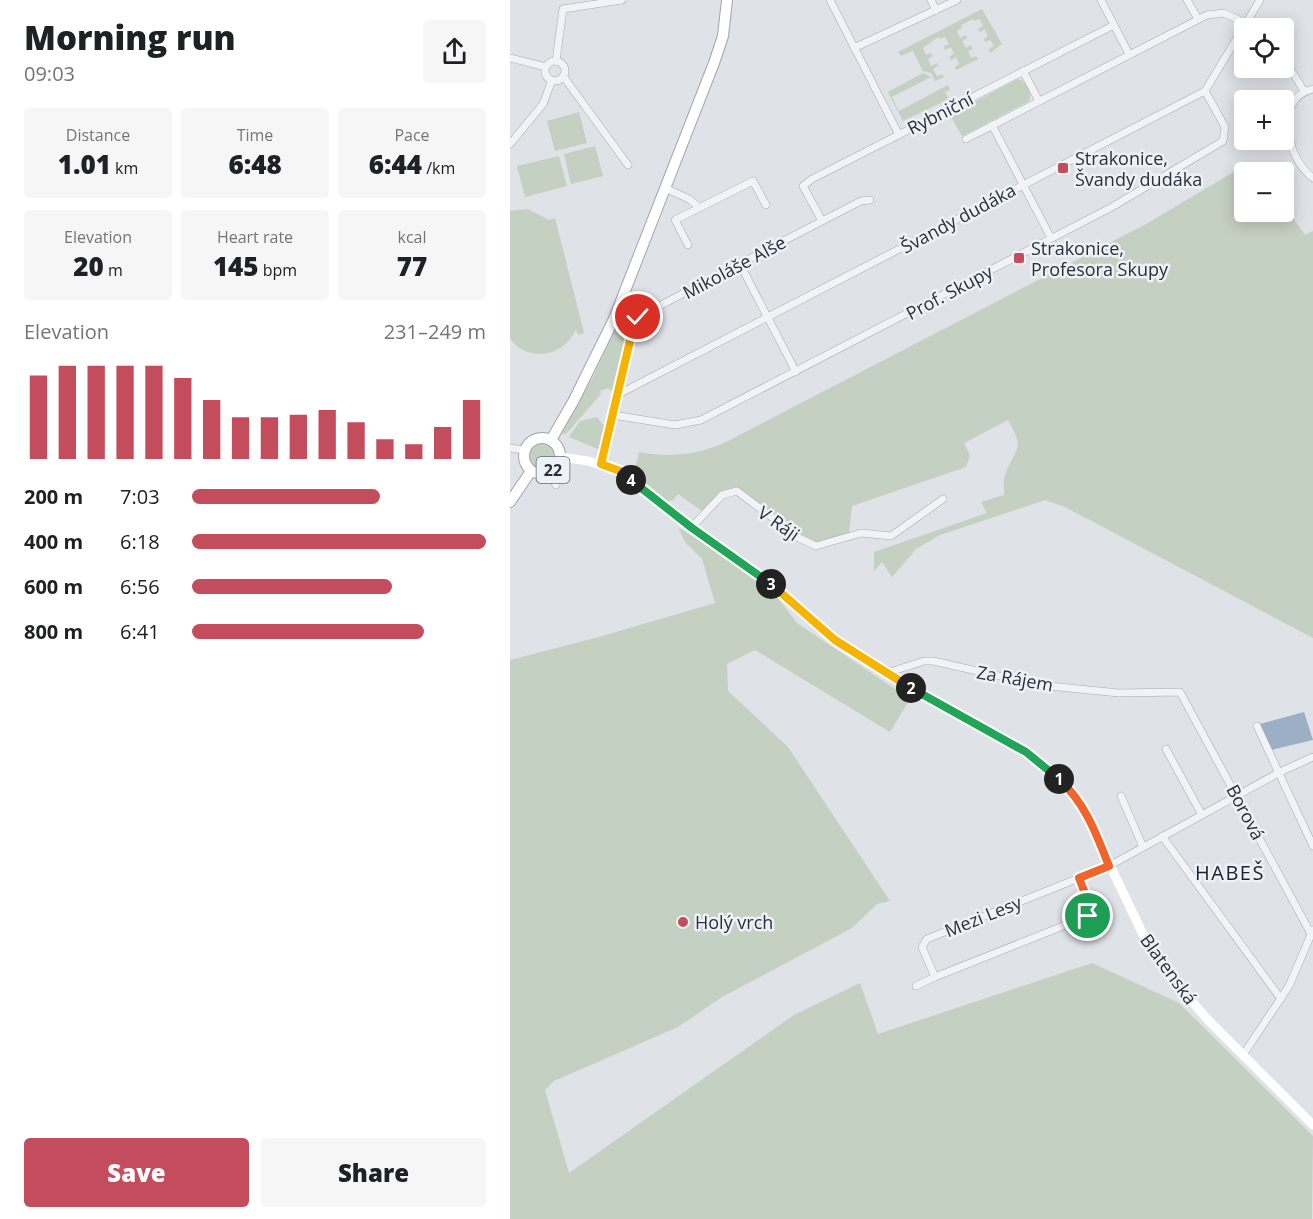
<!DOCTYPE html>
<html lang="en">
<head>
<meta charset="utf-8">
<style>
	:root { --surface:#fff; --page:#f6f6f6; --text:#202124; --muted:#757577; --accent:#c34d5c }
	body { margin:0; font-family:"Open Sans",sans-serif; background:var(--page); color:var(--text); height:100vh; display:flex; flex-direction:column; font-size:22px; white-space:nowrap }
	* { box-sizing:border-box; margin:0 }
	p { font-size:20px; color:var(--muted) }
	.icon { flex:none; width:33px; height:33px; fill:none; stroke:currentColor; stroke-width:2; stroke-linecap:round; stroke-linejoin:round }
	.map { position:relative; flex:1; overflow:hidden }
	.drawer { display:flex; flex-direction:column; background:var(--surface); width:510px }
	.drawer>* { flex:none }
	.fabs { position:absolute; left:724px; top:18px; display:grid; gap:12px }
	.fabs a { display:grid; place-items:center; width:60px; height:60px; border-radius:6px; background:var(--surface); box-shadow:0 3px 15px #0003; font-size:30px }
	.pin { position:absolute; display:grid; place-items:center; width:51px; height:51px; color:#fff; margin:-26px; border:3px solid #fff; border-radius:50%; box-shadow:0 2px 6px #0007 }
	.km { position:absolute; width:30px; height:30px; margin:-15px; border-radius:50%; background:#222; color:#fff; font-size:16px; line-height:30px; text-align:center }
	.round { display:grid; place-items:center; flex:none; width:63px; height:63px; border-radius:6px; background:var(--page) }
	.head { display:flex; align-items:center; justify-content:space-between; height:102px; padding:0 24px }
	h1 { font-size:33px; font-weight:800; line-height:45px }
	.stats { display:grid; grid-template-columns:repeat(3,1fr); gap:9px; height:102px; padding:6px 24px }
	.stats div { display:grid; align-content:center; border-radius:6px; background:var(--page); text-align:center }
	.stats b { font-size:26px; font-weight:800 }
	.stats small { font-size:16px; font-weight:400 }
	.stats p { font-size:16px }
	.chart { height:168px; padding:12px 24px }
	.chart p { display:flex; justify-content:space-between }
	.chart svg { width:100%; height:108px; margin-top:6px; stroke:var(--accent); stroke-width:6 }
	.primary-button { display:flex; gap:12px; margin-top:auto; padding:12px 24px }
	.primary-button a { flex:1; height:69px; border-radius:6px; background:var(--accent); color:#fff; font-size:24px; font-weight:800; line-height:69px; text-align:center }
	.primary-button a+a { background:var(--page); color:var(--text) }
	ul { padding:0 24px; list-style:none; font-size:20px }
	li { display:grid; grid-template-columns:96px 72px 1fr; align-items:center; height:45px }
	li i { height:15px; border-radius:8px; background:var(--accent) }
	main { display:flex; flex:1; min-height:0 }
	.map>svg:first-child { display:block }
	.green { fill:#c4d0c1 }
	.water { fill:#9dafc5 }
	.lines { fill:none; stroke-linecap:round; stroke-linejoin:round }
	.street-casing { stroke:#a5a9b1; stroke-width:8 }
	.primary-casing { stroke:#9fa6b2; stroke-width:12 }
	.street { stroke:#f2f3f6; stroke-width:7 }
	.secondary { stroke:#fff; stroke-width:9 }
	.primary { stroke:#fff; stroke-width:10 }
	.split-1-casing { stroke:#fff; stroke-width:12 }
	.split-2-casing { stroke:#fff; stroke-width:12 }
	.split-3-casing { stroke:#fff; stroke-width:12 }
	.split-4-casing { stroke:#fff; stroke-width:12 }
	.split-5-casing { stroke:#fff; stroke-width:12 }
	.split-1 { stroke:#f0652b; stroke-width:8 }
	.split-2 { stroke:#22a559; stroke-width:8 }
	.split-3 { stroke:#f5b400; stroke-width:8 }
	.split-4 { stroke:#22a559; stroke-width:8 }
	.split-5 { stroke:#f5b400; stroke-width:8 }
	.poi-dot { fill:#c34d5c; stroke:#eef1f5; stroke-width:2 }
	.labels { text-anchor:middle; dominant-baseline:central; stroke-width:5; stroke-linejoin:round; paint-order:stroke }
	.shield { fill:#eef1f5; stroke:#646a74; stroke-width:1.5 }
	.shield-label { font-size:16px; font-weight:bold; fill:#29303d }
	.street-label { font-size:18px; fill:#29303d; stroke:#eef1f5 }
	.poi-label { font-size:18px; fill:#29303d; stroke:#eef1f5; text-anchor:start }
	.neighbourhood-label { font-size:20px; letter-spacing:1.5px; fill:#1c212e; stroke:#eef1f5 }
</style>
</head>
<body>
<main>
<section class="drawer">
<div class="head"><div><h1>Morning run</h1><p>09:03</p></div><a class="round"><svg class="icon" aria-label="share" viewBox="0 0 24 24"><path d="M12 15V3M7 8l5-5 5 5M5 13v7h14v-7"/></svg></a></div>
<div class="stats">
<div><p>Distance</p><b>1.01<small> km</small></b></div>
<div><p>Time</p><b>6:48</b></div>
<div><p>Pace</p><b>6:44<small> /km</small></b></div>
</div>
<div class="stats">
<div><p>Elevation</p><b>20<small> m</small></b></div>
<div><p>Heart rate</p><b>145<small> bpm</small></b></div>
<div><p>kcal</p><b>77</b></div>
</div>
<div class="chart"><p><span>Elevation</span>231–249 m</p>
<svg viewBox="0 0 160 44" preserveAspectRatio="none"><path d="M5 44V10M15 44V6M25 44V6M35 44V6M45 44V6M55 44V11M65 44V20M75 44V27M85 44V27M95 44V26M105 44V24M115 44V29M125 44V36M135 44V38M145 44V31M155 44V20"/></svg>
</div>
<ul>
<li><b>200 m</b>7:03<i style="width:64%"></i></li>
<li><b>400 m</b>6:18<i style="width:100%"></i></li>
<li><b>600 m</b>6:56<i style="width:68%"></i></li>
<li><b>800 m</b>6:41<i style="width:79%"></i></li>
</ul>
<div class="primary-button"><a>Save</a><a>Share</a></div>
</section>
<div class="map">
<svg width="803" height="1219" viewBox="0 0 803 1219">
	<rect width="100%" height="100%" fill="#dfe2e7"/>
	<g class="green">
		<polygon points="472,9 492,44 480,53 479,49 484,46 480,40 475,42 474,39 478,36 475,29 470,32 468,29 473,26 470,19 464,21 463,19 451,25 452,28 447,31 450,38 456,35 457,38 452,41 456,48 461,45 463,49 458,51 461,58 466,56 468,59 446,70 445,67 449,64 446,57 441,60 439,57 444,54 441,47 435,50 434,46 439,44 435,37 430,39 428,37 413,48 416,55 421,53 423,56 418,59 421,66 427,63 428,66 423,69 427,76 432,74 434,77 425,81 421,73 413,71 403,51 391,56 388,52"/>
		<polygon points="413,73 421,77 382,97 389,111 438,85 440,90 435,92 439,99 393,121 378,92"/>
		<path d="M508,79C516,81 523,93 519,101L452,136L440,115Z"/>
		<polygon points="69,112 77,143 45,151 37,121"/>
		<polygon points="85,146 93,176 61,184 54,154"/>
		<polygon points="49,156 57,186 15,197 7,166"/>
		<path d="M727,170L735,176V212L774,210L779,212L795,235L803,231V638L555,507L535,500L430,535L406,549L382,577L372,562L364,571V552L477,513L471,502L494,495C494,488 493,478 496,472C508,445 514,449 498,420L454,443L460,456L456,467L342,506L339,533L307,547L231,494L215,491L192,511L168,494L163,500L158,501L124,473L129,452C158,458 184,455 212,444L636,224Z"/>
		<path d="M18,209L39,220L45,218L74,333L68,335L66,329C54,357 19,363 0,339V211Z"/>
		<polygon points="110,318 121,322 105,387 100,391 99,388 90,391 91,394 57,433 51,434 84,375"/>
		<polygon points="87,417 95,427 90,450 59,437 70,421"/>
		<circle cx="32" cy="456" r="14"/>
		<polygon points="168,527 258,585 287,623 400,699 380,732 245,650 217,664 218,691 278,747 380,901 367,904 342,928 212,997 168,1027 44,1081 35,1090 59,1173 284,1015 350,983 368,1034 582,963 669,1003 803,1136 802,1219 0,1219 0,660 89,637 205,603 192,559 175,542"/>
	</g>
	<polygon class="water" points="794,712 803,740 761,750 750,724"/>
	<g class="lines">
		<defs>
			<g id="street">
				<polyline points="320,0 389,135"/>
				<polyline points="421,0 426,10"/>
				<polyline points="591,0 619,54"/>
				<polyline points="677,0 688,19"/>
				<polyline points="344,48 447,0"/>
				<polyline points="0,58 36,67"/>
				<polyline points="774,59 794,91"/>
				<polyline points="46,61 53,9 112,0"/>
				<circle cx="45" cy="71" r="10"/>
				<polyline points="513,71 529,101"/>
				<polyline points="53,76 118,165"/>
				<path d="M803,89C762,99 777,159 803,178"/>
				<polyline points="482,125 541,238"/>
				<polyline points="456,139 697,15 714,13 746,28"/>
				<polyline points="0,144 33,104 42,80"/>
				<polyline points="155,188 179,199 189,207"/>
				<polyline points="312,221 293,186 302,179 604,25"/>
				<polyline points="178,245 165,220 243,181 256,205"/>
				<polyline points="230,264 286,372"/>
				<polyline points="107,395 695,91 750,0"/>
				<polyline points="103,415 165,425 191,420 602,207 713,141 715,127 695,91"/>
				<polyline points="0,448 14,450"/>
				<polyline points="91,464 123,324 128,317 312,221 351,201 360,200"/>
				<polyline points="39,472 46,485"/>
				<polyline points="181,528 212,495 227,491 289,538 306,546 351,533 381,536 433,499"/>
				<polyline points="379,676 383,671 414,661 423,661 529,685 609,693 670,692 800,932"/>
				<polyline points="747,726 803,846"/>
				<polyline points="656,749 692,815"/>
				<polyline points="611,796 633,847"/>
				<polyline points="652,836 771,999"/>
				<polyline points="569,878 580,907 578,916 425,977 412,947 417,939 599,866 770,772 803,757"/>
				<polyline points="406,986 425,977"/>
				<polyline points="733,1055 779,986 803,930"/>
			</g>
			<g id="primary">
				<circle cx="32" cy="456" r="18"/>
				<polyline points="41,440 64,400 104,319 204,63 213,36 217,0"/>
				<polyline points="0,502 21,471"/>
			</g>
		</defs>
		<use href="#street" class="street-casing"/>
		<use href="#primary" class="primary-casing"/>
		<use href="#street" class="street"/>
		<polyline class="secondary" points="50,457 78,461 110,471 181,528 256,579 325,641 379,676 516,752 536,768 569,800 638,945 655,970 698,1020 803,1125"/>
		<use href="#primary" class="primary"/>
	</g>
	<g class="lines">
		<defs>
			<path id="split-1" d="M549,779C575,803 586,833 599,866L569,878L580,906L578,916"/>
			<polyline id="split-2" points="401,688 516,752 549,779"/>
			<polyline id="split-3" points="261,584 325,640 401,688"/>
			<polyline id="split-4" points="121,480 182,528 261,584"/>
			<polyline id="split-5" points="121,480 110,471 91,464 123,328 128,317"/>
		</defs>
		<use href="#split-1" class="split-1-casing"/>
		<use href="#split-2" class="split-2-casing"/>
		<use href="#split-3" class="split-3-casing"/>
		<use href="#split-4" class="split-4-casing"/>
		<use href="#split-5" class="split-5-casing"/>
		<use href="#split-1" class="split-1"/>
		<use href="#split-2" class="split-2"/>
		<use href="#split-3" class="split-3"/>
		<use href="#split-4" class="split-4"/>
		<use href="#split-5" class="split-5"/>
	</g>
	<g class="poi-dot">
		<rect x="547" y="162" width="12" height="12" rx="3"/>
		<rect x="503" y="252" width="12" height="12" rx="3"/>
		<circle cx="173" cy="922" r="6"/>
	</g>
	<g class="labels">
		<rect class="shield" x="26.5" y="457" width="33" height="26" rx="4.5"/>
		<g class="shield-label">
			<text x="43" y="470">22</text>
		</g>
		<g class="street-label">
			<text transform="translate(430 113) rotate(-27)">Rybniční</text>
			<text transform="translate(448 218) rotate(-28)">Švandy dudáka</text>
			<text transform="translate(224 267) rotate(-28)">Mikoláše Alše</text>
			<text transform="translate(439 292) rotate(-28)">Prof. Skupy</text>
			<text transform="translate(269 523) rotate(35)">V Ráji</text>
			<text transform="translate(505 678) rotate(10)">Za Rájem</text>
			<text transform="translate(736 812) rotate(62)">Borová</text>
			<text transform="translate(473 916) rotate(-22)">Mezi Lesy</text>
			<text transform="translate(659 969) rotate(54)">Blatenská</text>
		</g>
		<g class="poi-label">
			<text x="565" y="158">Strakonice,<tspan x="565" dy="21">Švandy dudáka</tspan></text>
			<text x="521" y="248">Strakonice,<tspan x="521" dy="21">Profesora Skupy</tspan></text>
			<text x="185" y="922">Holý vrch</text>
		</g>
		<g class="neighbourhood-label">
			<text x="720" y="872">HABEŠ</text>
		</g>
	</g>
</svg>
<div class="fabs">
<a><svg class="icon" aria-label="locate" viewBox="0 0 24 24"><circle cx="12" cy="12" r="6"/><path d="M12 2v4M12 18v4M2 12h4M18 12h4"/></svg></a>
<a>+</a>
<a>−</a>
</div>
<div class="pin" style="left:578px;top:916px;background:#1e9e55"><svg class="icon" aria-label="arrive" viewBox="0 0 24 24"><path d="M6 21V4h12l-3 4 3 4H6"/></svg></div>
<div class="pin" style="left:128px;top:317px;background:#d93025"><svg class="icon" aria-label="check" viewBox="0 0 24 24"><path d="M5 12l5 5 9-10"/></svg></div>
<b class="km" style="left:549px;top:779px">1</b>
<b class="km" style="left:401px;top:688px">2</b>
<b class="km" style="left:261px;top:584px">3</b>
<b class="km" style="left:121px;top:480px">4</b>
</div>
</main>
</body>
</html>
